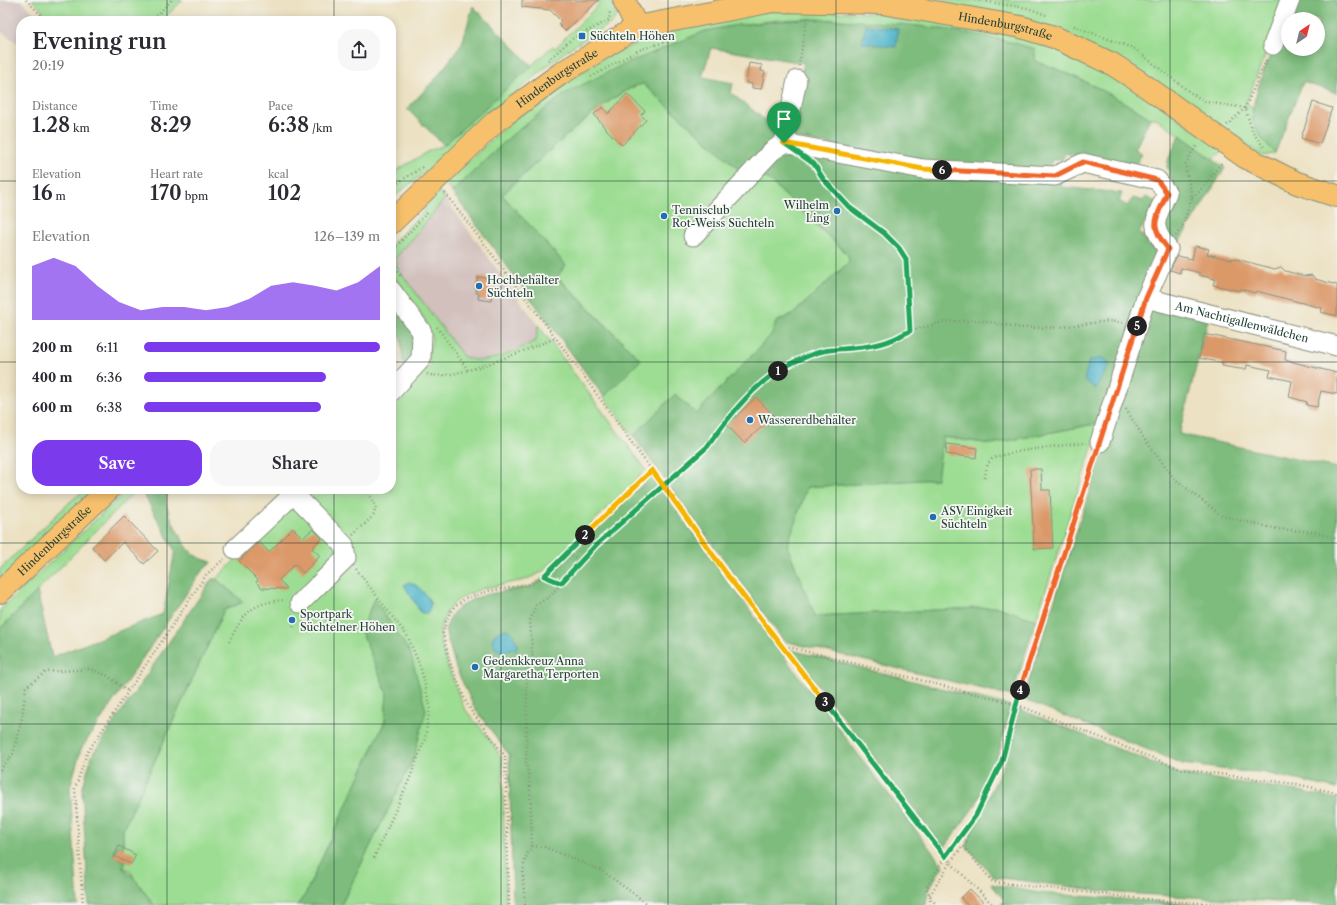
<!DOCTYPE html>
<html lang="en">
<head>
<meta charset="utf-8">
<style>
	:root { --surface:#fff; --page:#f7f7f7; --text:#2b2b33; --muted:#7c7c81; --accent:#7c3aed }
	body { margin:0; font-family:"Libre Caslon Text",serif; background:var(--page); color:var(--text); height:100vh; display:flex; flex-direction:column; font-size:15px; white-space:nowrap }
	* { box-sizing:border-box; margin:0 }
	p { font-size:13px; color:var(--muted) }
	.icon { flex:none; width:22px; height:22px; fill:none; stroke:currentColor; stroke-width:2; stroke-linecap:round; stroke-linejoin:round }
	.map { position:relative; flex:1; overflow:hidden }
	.panel { position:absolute; left:16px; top:16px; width:380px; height:478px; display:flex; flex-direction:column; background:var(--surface); border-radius:16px; box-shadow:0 2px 10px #0003 }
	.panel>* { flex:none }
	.needle { width:26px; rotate:35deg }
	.fabs { position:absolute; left:1281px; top:12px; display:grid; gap:8px }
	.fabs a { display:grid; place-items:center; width:44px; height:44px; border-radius:50%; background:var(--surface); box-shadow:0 2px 10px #0003; font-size:20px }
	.pin { position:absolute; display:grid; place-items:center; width:34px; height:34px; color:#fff; margin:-41px -17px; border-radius:50% 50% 50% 0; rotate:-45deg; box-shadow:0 0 4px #0007 }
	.pin .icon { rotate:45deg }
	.km { position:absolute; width:20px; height:20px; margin:-10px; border-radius:50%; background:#222; color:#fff; font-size:11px; line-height:20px; text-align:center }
	.round { display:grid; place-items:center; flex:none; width:42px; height:42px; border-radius:16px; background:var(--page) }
	.headline { display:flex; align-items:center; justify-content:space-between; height:68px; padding:0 16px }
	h1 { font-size:22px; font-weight:600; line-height:30px }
	.stats { display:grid; grid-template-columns:repeat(3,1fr); gap:6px; height:68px; padding:4px 16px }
	.stats div { display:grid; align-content:center }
	.stats b { font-size:20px; font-weight:600 }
	.stats small { font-size:11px; font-weight:400 }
	.stats p { font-size:11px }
	.chart { height:112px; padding:8px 16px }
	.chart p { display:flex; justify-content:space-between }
	.chart svg { width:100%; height:72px; margin-top:4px; fill:var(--accent); opacity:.7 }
	.cta { display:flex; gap:8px; margin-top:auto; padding:8px 16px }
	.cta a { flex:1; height:46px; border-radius:16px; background:var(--accent); color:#fff; font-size:16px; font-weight:600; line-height:46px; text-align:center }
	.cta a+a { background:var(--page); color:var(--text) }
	ul { padding:0 16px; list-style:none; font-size:13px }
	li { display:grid; grid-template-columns:64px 48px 1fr; align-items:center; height:30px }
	li i { height:10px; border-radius:5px; background:var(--accent) }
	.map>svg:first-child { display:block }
	.industrial { fill:#d1c0bc }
	.green { fill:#9ddd93; stroke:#5e8d64 }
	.forest { fill:#7ebc7d; stroke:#4e7c58; fill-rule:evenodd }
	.water { fill:#47b1c6; stroke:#33777d }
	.building { fill:#db9867 }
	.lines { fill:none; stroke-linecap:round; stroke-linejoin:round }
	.minor-casing { stroke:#868f7b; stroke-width:21 }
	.major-casing { stroke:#868f7b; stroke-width:24 }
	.path { stroke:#868f7b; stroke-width:2.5; stroke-dasharray:1 3; stroke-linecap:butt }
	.minor { stroke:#fff; stroke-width:19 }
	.major { stroke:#f7c06c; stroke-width:22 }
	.split-1-casing { stroke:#fff; stroke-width:8 }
	.split-2-casing { stroke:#fff; stroke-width:8 }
	.split-3-casing { stroke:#fff; stroke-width:8 }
	.split-4-casing { stroke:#fff; stroke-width:8 }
	.split-5-casing { stroke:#fff; stroke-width:8 }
	.split-6-casing { stroke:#fff; stroke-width:8 }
	.split-7-casing { stroke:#fff; stroke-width:8 }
	.split-1 { stroke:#22a559; stroke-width:5 }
	.split-2 { stroke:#22a559; stroke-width:5 }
	.split-3 { stroke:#f5b400; stroke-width:5 }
	.split-4 { stroke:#22a559; stroke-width:5 }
	.split-5 { stroke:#f0652b; stroke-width:5 }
	.split-6 { stroke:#f0652b; stroke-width:5 }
	.split-7 { stroke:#f5b400; stroke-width:5 }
	.grid { fill:none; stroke:#1f3d34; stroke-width:1; stroke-opacity:0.55 }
	.poi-dot { fill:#1f6fb2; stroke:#f6f6f2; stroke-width:1.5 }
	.labels { text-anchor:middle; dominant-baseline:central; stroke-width:3.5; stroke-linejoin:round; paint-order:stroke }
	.street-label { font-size:11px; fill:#1f3d34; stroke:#f6f6f2 }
	.poi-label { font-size:11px; fill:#1f3d34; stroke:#f6f6f2; text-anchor:start }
</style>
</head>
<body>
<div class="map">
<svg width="1337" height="905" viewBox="0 0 1337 905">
	<rect width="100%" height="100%" fill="#f6f6f2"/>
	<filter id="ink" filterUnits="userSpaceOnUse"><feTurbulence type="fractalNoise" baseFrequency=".025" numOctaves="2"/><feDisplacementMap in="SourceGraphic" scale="8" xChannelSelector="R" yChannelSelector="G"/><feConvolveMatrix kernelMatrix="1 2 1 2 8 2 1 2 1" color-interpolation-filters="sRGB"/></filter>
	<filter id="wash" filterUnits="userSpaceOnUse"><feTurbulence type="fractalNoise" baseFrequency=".012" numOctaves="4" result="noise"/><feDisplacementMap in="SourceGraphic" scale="16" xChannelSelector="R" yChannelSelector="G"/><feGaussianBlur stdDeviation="0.9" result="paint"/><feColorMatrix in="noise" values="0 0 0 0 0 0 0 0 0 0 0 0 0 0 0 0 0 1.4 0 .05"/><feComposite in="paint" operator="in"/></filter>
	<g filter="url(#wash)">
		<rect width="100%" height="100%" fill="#ece1c2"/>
		<g class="industrial">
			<polygon points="0,0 21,0 42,21 21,21 21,45 0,31"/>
			<polygon points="445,198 538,325 536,341 489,359 478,362 470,360 463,357 396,266 397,261 395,258 417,234"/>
		</g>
		<g class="green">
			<polygon points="32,0 183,0 161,21 53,21"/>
			<polygon points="599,0 611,0 616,16 613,22 570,48 536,75 448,154 391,199 391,174 427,152 444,145 553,46 555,48 599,4"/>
			<path d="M899,0H1287L1246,103L1252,108C1254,126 1263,141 1275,153L1263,156L1117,60Z"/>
			<path d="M759,11L885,13L984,25L1065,48L1118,76L1224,150L1213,159L1156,118H1150C1111,94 1078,76 1035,61L1034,49C992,36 950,30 907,26C872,22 838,19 804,19C771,19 737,25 705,31L512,135L452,192L445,183L504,128L537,101L606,57L636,44L682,27Z"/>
			<path d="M643,84L743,173L757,175L768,179L848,255L849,262L794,313L777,322L772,334L696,415L675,394L633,436L604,397L641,360L557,276L502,195C528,171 612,88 643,84Z"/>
			<path d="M438,190L445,198L417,234L395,258L397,261L396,266L463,356C485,369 515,349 536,341L538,325L646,470L542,572L525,580L484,588L468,594L455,602L447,611L440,629L441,644L448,667L464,708L491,741L502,759L506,905H341L414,757L374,599L361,631L387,693L385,721L305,895L297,905H154L136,883L131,871L123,867L113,857L118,846L123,848V830L224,610L243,602L216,579L307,489H391V405L431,365L428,358L432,338L424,318L391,272V245L421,214Z"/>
			<polygon points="1100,423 1036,620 997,607 815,616 787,546 807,487 936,479 942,437 991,444"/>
			<polygon points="86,489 98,489 0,581 0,569 71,501"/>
			<polygon points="128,489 137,489 0,629 0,610"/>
		</g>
		<g class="forest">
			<path d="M1293,0H1337V93L1303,82L1275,153C1266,144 1256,133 1253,120C1248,98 1284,24 1293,0ZM1288,19H1318V49H1288Z"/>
			<polygon points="473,6 532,66 444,145 407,109 437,77 462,44"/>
			<path d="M802,19C880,21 960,26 1035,49V61C1078,76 1111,94 1150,118L1135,149L1142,153L1135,167L1065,153L1062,160H1052L1048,171L961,168L794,138L790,130L804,63L711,48L702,77L733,83L731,93L779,131L743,173L643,84C612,88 528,171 502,195L566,265L557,277L641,360L604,397L452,192L512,135L566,93L618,67L705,31L738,25Z"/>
			<polygon points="1180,135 1225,168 1174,250 1162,221 1173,192 1173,183 1167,167 1169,158"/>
			<polygon points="798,154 1061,179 1061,187 1122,193 1119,201 1127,206 1133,198 1142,201 1146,197 1156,202 1139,233 1151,242 1157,254 1100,423 991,444 943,437 937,479 807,487 787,546 815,616 997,607 1036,620 1012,696 784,641 633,436 675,394 696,414 772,334 776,322 794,313 849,262 848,255 768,179 757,175 779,156"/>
			<polygon points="391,304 414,335 413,358 408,365 403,363 401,339 391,331"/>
			<polygon points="1149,305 1208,320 1179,434 1337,468 1337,789 1261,772 1236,771 1183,764 1023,699"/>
			<path d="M651,476L782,654L943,866C936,878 926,890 926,905H513L509,755L474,707L456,668L445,630L452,614L460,607L471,600L485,595L532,586L550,574Z"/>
			<path d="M141,489H170C168,493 166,497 166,501C167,514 183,544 192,553C198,558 205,560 212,562L201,572L81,749L70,787L78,905H0V629L37,591L52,657L163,614L175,551Z"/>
			<path d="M212,579H216L243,602L224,610L123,830V848L118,846L113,856L126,862L123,868C133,873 146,895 154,905H89L82,790L92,755Z"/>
			<polygon points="374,599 410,652 426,710 414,757 341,905 297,905 305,895 385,721 387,693 361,631"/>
			<polygon points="791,650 1011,706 997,760 976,804 944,848"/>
			<polygon points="1019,709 1180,774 1298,791 1337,799 1337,905 1119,893 994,877 967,847 969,838 1005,762"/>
			<polygon points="991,884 1039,893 1200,905 1000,905 1005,901"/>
		</g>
		<g class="water">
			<polygon points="866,25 898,29 896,47 862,43"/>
			<polygon points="1103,358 1110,363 1096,389 1084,380 1089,361"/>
			<path d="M409,582C419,585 427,595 431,604L428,613H421L404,585Z"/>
			<polygon points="505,629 511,631 518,645 516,649 502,652 495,648 492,639 495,634"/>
		</g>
		<g id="blocks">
			<g class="building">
				<polygon points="522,0 599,0 565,31 558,24 561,21 550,10 522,7"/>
				<polygon points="749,63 762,65 761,71 765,72 761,89 752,88 752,84 746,83"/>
				<polygon points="627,94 645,111 641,115 646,120 622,145 605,128 594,114 603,107 608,114"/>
				<polygon points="1313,102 1332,108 1320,144 1301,138"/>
				<polygon points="1195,246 1209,249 1207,254 1232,260 1232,258 1275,269 1281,267 1285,271 1305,276 1312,275 1315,279 1337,285 1337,316 1321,312 1322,308 1256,291 1255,293 1241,289 1240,291 1213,285 1215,279 1199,275 1200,273 1181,268 1180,273 1170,270 1177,256 1192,259"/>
				<polygon points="478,277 494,279 491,301 478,299 479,293 476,293 476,289"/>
				<polygon points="1204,334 1286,351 1285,360 1337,373 1337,394 1321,391 1317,407 1306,405 1307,402 1289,397 1292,381 1269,376 1271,370 1247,365 1246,369 1240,369 1222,366 1223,363 1199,358"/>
				<polygon points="756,397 774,416 744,443 727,425"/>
				<polygon points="947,444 977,448 976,458 946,454"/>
				<polygon points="1030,469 1041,469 1042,490 1050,490 1053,548 1034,549"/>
				<polygon points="124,516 158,551 144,564 123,542 104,560 92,547"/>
				<polygon points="293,528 303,538 313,529 322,538 312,548 320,556 303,573 295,564 279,580 287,589 262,588 256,582 258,580 239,561 259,542 269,552"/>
				<polygon points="119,846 136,855 131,864 114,856"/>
				<polygon points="970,889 986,905 967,905 961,898"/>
			</g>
		</g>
	</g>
	<g filter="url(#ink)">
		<use href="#blocks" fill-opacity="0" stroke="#868f7b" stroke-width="1"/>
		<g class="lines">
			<defs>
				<g id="minor">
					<polyline points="1273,45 1290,0"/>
					<polyline points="784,143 797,80"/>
					<path d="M693,236L772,151L784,143L923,169L1055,176L1083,163L1157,180L1167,193C1156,220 1148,224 1168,249L1146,298L1100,442"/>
					<polyline points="391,290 422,332 421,359 391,392"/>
					<path id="s1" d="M1146,298L1337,346"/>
					<polyline points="294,494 344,545 346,558 300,603"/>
					<polyline points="235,549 299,489"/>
				</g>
				<g id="major">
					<polyline points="624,0 637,27"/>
					<path id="s2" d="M391,223L496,121L560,74L637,27L773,1L882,3L1021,27L1054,37L1112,64L1137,80L1245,157L1297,183L1337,196"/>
					<path id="s3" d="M0,592L109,489"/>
				</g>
			</defs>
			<use href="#minor" class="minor-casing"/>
			<use href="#major" class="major-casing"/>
			<g class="path">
				<polyline points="26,0 47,21"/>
				<polyline points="975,0 1028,8 1046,15"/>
				<polyline points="151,21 172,0"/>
				<polyline points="1074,26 1135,49 1191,93 1206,102 1245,108 1253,133 1264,147"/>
				<polyline points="548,60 572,39 609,20 610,11"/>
				<polyline points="799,66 807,18"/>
				<polyline points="591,77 639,50 678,38"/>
				<polyline points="1227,125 1245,108 1267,59"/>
				<path d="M814,164C824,179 835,194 848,207C866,224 894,234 905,258C909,267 909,318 910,331"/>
				<polyline points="391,187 424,166"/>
				<polyline points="445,193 556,338 731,580 781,645 945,857 993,905"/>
				<polyline points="1192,197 1198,193 1223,161"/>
				<polyline points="1176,236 1183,225 1192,197 1185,165 1192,152 1198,145"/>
				<polyline points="391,252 428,212"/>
				<polyline points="391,257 394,267 401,277"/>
				<polyline points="437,327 468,370"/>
				<path d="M427,374C451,383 529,348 556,338"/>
				<polyline points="1126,409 1145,440 1175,479 1222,516 1277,529 1315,532 1337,539"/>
				<path d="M985,478C986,470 986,465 992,459C1001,452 1072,444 1086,443"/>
				<polyline points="353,535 373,516 376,507 366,489"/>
				<polyline points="567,553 581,561"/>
				<polyline points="356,569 408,637 421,669 430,706 425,739 409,780 373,860"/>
				<polyline points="544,576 561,583"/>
				<polyline points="293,627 296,618"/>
				<path d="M229,642C244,612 252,602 286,600"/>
				<polyline points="781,645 1015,704 1181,769 1296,784 1337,793"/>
				<polyline points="0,770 13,754 22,717 26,687 46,672 90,669 108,676 128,691"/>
				<polyline points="532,846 545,847 604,872 649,905"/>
				<polyline points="930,895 951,861 963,846 993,882 1163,901 1240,905"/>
				<polyline points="931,899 937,905"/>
				<polyline points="83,905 75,789 87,753 206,575 224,559"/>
				<polyline points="509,905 505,756 472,712 466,702 449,660 443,633 446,621 450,613 454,607 466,598 489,591 528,585 544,576 652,470"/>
				<path d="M525,905C524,884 519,864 532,846L530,784L526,762L527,679L533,662L530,621L533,612L536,605L550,596L596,545L707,447L736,408L765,380L785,366L828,350H842L890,340L910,331L943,322L977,320L1022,328L1060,327L1109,321L1123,323"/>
				<polyline points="930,905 930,895 926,888 945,857 976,815 1001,761 1015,704 1095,455"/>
			</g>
			<use href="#minor" class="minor"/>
			<use href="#major" class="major"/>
		</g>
	</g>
	<g class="lines" filter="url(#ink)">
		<defs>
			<path id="split-1" d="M778,371C790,363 816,351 830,350C849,348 872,348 891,340C897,338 903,334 910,331L906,259L899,248L884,233L849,207L824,180L814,164L784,143"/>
			<path id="split-2" d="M585,535L544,576L561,583L596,545L707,447C727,419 749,390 778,371"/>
			<polyline id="split-3" points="585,535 652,470 731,580 825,702"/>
			<polyline id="split-4" points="825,702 945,857 976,815 1002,761 1020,690"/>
			<polyline id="split-5" points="1020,690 1137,326"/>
			<path id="split-6" d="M942,170L1055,176L1083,162L1157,180L1167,193C1156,220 1148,224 1168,249L1146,298L1137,326"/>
			<polyline id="split-7" points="784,143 923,169 942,170"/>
		</defs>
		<use href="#split-1" class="split-1-casing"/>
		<use href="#split-2" class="split-2-casing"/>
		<use href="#split-3" class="split-3-casing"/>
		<use href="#split-4" class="split-4-casing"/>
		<use href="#split-5" class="split-5-casing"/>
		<use href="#split-6" class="split-6-casing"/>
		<use href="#split-7" class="split-7-casing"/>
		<use href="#split-1" class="split-1"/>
		<use href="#split-2" class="split-2"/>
		<use href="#split-3" class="split-3"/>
		<use href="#split-4" class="split-4"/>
		<use href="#split-5" class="split-5"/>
		<use href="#split-6" class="split-6"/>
		<use href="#split-7" class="split-7"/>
	</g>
	<path class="grid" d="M167,0V21M334,0V21M501,0V905M668,0V905M836,0V905M1003,0V905M1170,0V905M0,181H21M391,181H1337M0,362H21M391,362H1337M167,489V905M334,489V905M0,543H1337M0,724H1337"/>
	<g class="poi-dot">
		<rect x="578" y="32" width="8" height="8" rx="2"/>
		<circle cx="837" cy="211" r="4"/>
		<circle cx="664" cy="216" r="4"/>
		<circle cx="479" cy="286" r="4"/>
		<circle cx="750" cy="420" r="4"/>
		<circle cx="933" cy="517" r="4"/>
		<circle cx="292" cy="620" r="4"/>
		<circle cx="475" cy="667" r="4"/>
	</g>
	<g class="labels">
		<g class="street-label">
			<text stroke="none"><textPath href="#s2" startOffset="689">Hindenburgstraße</textPath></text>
			<text stroke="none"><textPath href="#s2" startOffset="221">Hindenburgstraße</textPath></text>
			<text stroke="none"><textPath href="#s1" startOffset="99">Am Nachtigallenwäldchen</textPath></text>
			<text stroke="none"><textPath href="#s3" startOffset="75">Hindenburgstraße</textPath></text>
		</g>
		<g class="poi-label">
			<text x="590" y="36">Süchteln Höhen</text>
			<text x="829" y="205" text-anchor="end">Wilhelm<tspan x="829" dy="13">Ling</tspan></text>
			<text x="672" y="210">Tennisclub<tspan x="672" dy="13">Rot-Weiss Süchteln</tspan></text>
			<text x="487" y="280">Hochbehälter<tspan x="487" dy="13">Süchteln</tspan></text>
			<text x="758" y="420">Wassererdbehälter</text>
			<text x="941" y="511">ASV Einigkeit<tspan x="941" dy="13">Süchteln</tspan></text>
			<text x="300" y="614">Sportpark<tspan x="300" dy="13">Süchtelner Höhen</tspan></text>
			<text x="483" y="661">Gedenkkreuz Anna<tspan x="483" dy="13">Margaretha Terporten</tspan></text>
		</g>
	</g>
</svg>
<div class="fabs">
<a><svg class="needle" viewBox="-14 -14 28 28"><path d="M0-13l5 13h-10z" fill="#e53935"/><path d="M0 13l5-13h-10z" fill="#7c7c81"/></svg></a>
</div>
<div class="pin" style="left:784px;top:143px;background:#1e9e55"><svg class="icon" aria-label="arrive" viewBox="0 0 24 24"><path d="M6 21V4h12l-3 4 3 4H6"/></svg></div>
<b class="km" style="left:778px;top:371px">1</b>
<b class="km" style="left:585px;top:535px">2</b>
<b class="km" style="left:825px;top:702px">3</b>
<b class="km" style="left:1020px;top:690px">4</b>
<b class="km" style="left:1137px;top:326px">5</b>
<b class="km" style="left:942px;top:170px">6</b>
<section class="panel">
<div class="headline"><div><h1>Evening run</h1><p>20:19</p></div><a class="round"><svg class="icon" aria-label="share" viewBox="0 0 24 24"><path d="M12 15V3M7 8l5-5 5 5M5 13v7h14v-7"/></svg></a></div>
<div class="stats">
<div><p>Distance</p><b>1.28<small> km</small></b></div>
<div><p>Time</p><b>8:29</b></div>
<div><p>Pace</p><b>6:38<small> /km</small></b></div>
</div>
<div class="stats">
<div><p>Elevation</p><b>16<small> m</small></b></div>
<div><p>Heart rate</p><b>170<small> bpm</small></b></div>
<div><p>kcal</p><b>102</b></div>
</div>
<div class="chart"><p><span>Elevation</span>126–139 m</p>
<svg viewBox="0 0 160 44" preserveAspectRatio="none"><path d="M0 44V11L10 6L20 11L30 23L40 33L50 38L60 36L70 36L80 38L90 36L100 31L110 23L120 21L130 23L140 26L150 21L160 11V44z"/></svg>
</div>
<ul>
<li><b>200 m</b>6:11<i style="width:100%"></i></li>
<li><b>400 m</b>6:36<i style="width:77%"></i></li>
<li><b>600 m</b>6:38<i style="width:75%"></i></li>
</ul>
<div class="cta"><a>Save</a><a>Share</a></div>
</section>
</div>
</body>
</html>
